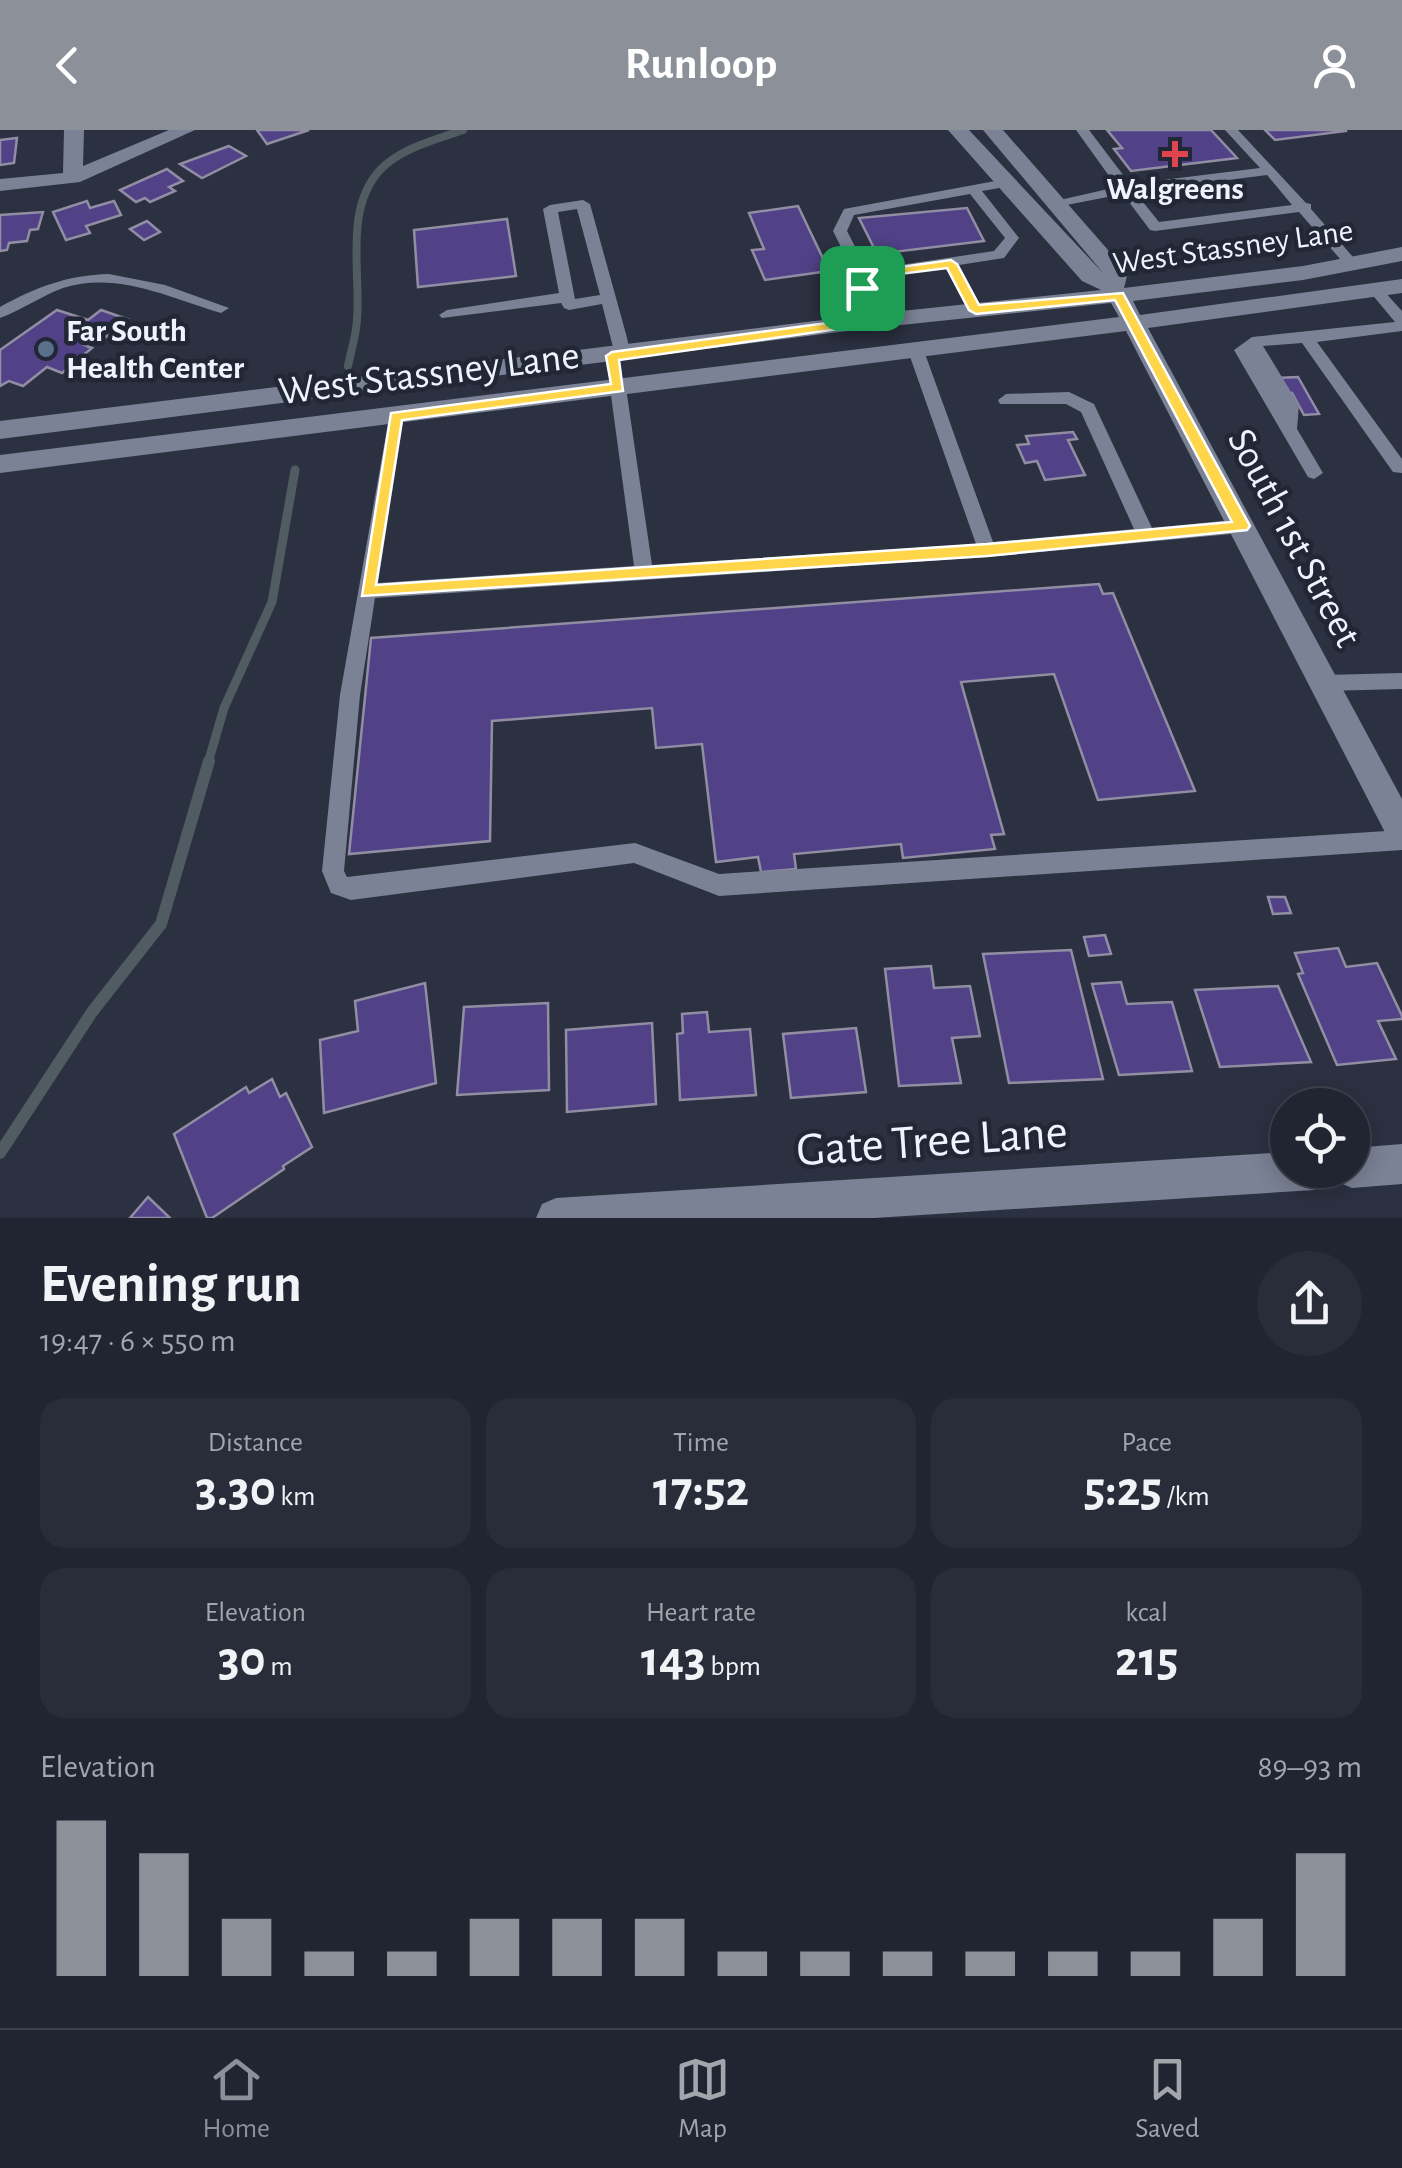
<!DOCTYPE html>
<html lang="en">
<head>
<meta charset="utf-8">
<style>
	:root { --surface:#202531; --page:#282d39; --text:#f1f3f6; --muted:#a2a5ab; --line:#3d424d; --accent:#8c9099 }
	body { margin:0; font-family:"Alegreya Sans",sans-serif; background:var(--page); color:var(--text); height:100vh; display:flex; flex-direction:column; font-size:38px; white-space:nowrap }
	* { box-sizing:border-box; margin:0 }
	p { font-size:32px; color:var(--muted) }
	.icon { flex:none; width:55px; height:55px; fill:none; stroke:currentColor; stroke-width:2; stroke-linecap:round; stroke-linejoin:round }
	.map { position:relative; height:1088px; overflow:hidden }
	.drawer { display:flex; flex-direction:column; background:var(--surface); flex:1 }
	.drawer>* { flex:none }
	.tools { position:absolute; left:1270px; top:958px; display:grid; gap:20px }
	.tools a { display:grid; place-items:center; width:100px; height:100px; border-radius:50%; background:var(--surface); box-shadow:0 5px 25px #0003,0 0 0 2px var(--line); font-size:50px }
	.pin { position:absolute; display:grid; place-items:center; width:85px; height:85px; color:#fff; margin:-42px; border-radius:20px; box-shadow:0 5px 15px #0006 }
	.round { display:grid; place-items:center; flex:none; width:105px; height:105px; border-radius:52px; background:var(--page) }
	.summary { display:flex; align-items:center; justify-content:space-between; height:170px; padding:0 40px }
	h1 { font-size:55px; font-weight:600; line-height:75px }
	.figures { display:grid; grid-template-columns:repeat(3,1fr); gap:15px; height:170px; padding:10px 40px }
	.figures div { display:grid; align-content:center; border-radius:25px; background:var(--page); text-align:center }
	.figures b { font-size:50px; font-weight:600 }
	.figures small { font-size:28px; font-weight:400 }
	.figures p { font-size:28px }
	.chart { height:280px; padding:20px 40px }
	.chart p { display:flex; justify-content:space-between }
	.chart svg { width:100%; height:180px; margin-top:10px; stroke:var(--accent); stroke-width:6 }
	header { display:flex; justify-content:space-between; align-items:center; height:130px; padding:0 40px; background:var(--accent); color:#fff; font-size:45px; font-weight:600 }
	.dock { display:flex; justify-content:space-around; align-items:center; height:140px; border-top:2px solid var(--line); background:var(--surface); font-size:28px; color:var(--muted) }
	.dock a { display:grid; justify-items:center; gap:5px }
	.dock .current { color:var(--accent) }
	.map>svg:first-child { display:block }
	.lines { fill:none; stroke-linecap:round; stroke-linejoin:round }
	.stream-far2 { stroke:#505c62; stroke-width:8 }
	.stream-far1 { stroke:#505c62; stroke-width:9 }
	.stream { stroke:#505c62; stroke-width:12 }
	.building { fill:#514187; stroke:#918ea3; stroke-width:2.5 }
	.service { fill:#7b8295; fill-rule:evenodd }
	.minor { fill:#7b8295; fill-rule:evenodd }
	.secondary { fill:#7b8295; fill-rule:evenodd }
	.route { fill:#ffd54a; stroke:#fff; stroke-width:2.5; fill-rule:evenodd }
	.health-dot { fill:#e0444e; stroke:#222736; stroke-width:4 }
	.service-dot { fill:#5c6f8a; stroke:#222736; stroke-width:4 }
	.labels { text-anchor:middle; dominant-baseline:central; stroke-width:9; stroke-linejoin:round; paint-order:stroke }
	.far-poi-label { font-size:32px; font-weight:bold; fill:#eff3fe; stroke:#222736 }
	.far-street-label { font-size:32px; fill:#eff3fe; stroke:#222736 }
	.street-label { font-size:40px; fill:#eff3fe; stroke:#222736 }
	.near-street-label { font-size:48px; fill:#eff3fe; stroke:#222736 }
</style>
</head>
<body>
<header><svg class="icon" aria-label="back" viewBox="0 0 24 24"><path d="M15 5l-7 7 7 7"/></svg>Runloop<svg class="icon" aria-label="person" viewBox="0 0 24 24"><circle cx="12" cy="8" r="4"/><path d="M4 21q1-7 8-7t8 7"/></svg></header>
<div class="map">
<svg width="1402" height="1088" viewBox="0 0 1402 1088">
	<rect width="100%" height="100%" fill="#2b3141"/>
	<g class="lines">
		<path class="stream-far2" d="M348,236C351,221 356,206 357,190C361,142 344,79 380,40C401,18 435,10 463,0"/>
		<polyline class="stream-far1" points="208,633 224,578 272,472 295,340"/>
		<polyline class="stream" points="0,1023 92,882 161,794 209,631"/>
	</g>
	<g class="building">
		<polygon points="257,0 309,0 267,14"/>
		<polygon points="1107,0 1211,0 1237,28 1131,41 1114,19 1122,18"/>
		<polygon points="1265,0 1346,0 1346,1 1275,10"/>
		<polygon points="17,8 14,33 0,35 0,10"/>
		<polygon points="229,16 246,26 202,48 180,34"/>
		<polygon points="167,39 183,51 169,57 175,61 150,72 145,68 136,72 120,60"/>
		<polygon points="87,71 90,78 114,71 121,85 86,96 90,103 66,110 53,82"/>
		<polygon points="798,76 829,141 765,150 752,120 764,119 749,83"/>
		<polygon points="967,78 984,111 877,124 859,88"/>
		<polygon points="43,82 38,99 30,100 27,111 9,113 7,120 0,121 0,85"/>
		<polygon points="507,89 516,146 418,157 414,100"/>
		<polygon points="147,91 160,102 144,110 130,99"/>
		<polygon points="57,180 88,190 101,180 127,189 100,212 92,209 84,215 92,218 62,243 47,237 23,256 9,251 0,256 0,220"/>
		<polygon points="1298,247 1319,284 1304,285 1292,263 1286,264 1277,248"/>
		<polygon points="1073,302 1077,309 1068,310 1085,345 1045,350 1037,331 1025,333 1017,315 1029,314 1026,306"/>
		<polygon points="1099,454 1103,464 1113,463 1195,661 1098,670 1054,544 961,552 1004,704 991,705 995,719 903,728 901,714 794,724 796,739 761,742 758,727 716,732 702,614 656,618 652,578 492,591 490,711 349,724 371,508"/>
		<polygon points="1268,767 1285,767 1291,783 1273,784"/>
		<polygon points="1105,805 1111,824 1089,826 1084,807"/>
		<polygon points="1338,818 1346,837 1377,833 1402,886 1402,889 1378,891 1396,929 1337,935 1298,844 1303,843 1295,823"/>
		<polygon points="1071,820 1103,949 1009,953 983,824"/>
		<polygon points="931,836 934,858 970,856 980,906 952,908 961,953 899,956 885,839"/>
		<polygon points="1121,852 1127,874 1172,872 1192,941 1119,945 1092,854"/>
		<polygon points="425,853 436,953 324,983 320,910 358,901 355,871"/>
		<polygon points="1278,856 1311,932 1220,937 1195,860"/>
		<polygon points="548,873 549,960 457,965 464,877"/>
		<polygon points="707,882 709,902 750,899 756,965 680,970 677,904 683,903 682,884"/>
		<polygon points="652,893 656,974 567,982 566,900"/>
		<polygon points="856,898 866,962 791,968 783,904"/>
		<polygon points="272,949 280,967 286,963 312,1017 283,1036 284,1039 212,1088 207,1088 174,1004 246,957 249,963"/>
		<polygon points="148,1067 170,1088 130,1088"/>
	</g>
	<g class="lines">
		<g class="service">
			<path d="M1076,0H1089L1130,54L1260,38L1225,0H1238L1306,73L1311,74V79L1360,135L1358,138H1348L1299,82L1155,101L1150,100L1123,64L1051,78V72L1117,57ZM1267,45L1292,75L1159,92L1135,62Z"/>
			<path d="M1006,49L1013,53L1011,56L982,61L1019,108L1004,128L959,135L983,180L980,183H970L945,137L869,148L871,192L868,195H858L855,145L833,101L844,79ZM970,64L1005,108L994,121L867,140L847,101L854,85Z"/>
			<path d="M583,70L590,74L626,204L631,225L629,229L623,230L615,225L602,174L569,180L564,178L561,173L442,188L439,185L447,180L559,163L543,79L550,75ZM577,79L600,165L575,169L558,82Z"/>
			<path d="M109,144L165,155L229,178L221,183C169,168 118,141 63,158C41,166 22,180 0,188V177C36,157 68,145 109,144Z"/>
			<polygon points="1377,157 1382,159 1402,181 1402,201 1317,212 1402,329 1402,343 1393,342 1302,213 1263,216 1299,275 1297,299 1323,343 1314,349 1308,347 1234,220 1252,207 1395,192 1370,162"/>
			<polygon points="916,216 924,221 993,412 1134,399 1081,282 1066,274 1000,274 998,270 1006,264 1069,262 1094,274 1152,398 1242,389 1251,396 1242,403 987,427 375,468 360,565 344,741 347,747 635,713 719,744 1402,700 1402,720 719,766 634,733 351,770 331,763 322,741 340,565 390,282 396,280 404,286 378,453 634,436 610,258 618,253 626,258 652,435 976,414 908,221"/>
			<polygon points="1402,543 1402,559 1325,561 1318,559 1315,553 1318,547 1325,545"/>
		</g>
		<g class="minor">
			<polygon points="64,0 84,0 83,36 169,0 195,0 80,52 0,61 0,49 63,43"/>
			<polygon points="1402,1014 1402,1054 1352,1058 1338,1052 1333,1041 1328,1054 1314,1060 874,1088 536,1088 542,1074 556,1068 1288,1022 1288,1040 1352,1040 1352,1018"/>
		</g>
		<polygon class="secondary" points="948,0 969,0 1104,144 983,0 1003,0 1122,136 1127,146 1124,158 1303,136 1402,117 1402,131 1303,150 1133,171 1140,185 1402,149 1402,163 1148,198 1402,669 1402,716 1390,712 1126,201 0,343 0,325 1119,187 1111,173 863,199 0,309 0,291 863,185 1101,160 1082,151"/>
	</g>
	<path class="route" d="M951,130L957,134L979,175L1123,163L1250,396L1247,400L987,426L362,466L391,283L611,254L606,226L612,222L857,189V143ZM947,138L969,180L976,184L1115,170L1232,392L987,414L376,455L402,290L623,261L619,230L867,195L868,148Z"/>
	<path class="health-dot" d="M1170 9h10v10h10v10h-10v10h-10v-10h-10v-10h10z"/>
	<circle class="service-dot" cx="46" cy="219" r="10"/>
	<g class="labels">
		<g class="far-poi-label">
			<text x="1175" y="59">Walgreens</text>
			<text x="66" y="201" text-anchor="start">Far South<tspan x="66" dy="37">Health Center</tspan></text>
		</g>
		<g class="far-street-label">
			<text transform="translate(1233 117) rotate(-8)">West Stassney Lane</text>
		</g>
		<g class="street-label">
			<text transform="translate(429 244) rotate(-7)">West Stassney Lane</text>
			<text transform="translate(1294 408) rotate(62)">South 1st Street</text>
		</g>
		<g class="near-street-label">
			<text transform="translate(932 1012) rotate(-4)">Gate Tree Lane</text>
		</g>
	</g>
</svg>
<div class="tools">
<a><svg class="icon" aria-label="locate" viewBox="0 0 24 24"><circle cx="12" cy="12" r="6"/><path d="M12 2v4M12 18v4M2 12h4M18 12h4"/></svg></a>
</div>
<div class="pin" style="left:862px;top:158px;background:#1e9e55"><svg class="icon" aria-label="arrive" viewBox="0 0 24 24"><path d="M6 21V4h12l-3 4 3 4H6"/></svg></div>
</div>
<section class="drawer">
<div class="summary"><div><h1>Evening run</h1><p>19:47 · 6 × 550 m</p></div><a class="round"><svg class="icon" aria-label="share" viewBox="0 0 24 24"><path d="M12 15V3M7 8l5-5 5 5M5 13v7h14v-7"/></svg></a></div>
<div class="figures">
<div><p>Distance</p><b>3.30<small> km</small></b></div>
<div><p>Time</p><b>17:52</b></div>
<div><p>Pace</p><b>5:25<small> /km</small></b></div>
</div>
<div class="figures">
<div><p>Elevation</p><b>30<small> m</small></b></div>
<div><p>Heart rate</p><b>143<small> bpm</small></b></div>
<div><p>kcal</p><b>215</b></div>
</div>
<div class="chart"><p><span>Elevation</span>89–93 m</p>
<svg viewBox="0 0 160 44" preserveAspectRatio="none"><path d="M5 44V6M15 44V14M25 44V30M35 44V38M45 44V38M55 44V30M65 44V30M75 44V30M85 44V38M95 44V38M105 44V38M115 44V38M125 44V38M135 44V38M145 44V30M155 44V14"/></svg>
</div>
</section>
<nav class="dock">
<a class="current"><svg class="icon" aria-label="home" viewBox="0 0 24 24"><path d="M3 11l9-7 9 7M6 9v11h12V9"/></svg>Home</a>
<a><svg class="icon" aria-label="map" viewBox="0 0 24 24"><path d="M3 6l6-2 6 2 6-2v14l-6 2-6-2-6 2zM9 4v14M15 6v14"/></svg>Map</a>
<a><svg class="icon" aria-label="saved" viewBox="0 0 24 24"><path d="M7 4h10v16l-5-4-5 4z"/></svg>Saved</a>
</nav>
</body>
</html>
